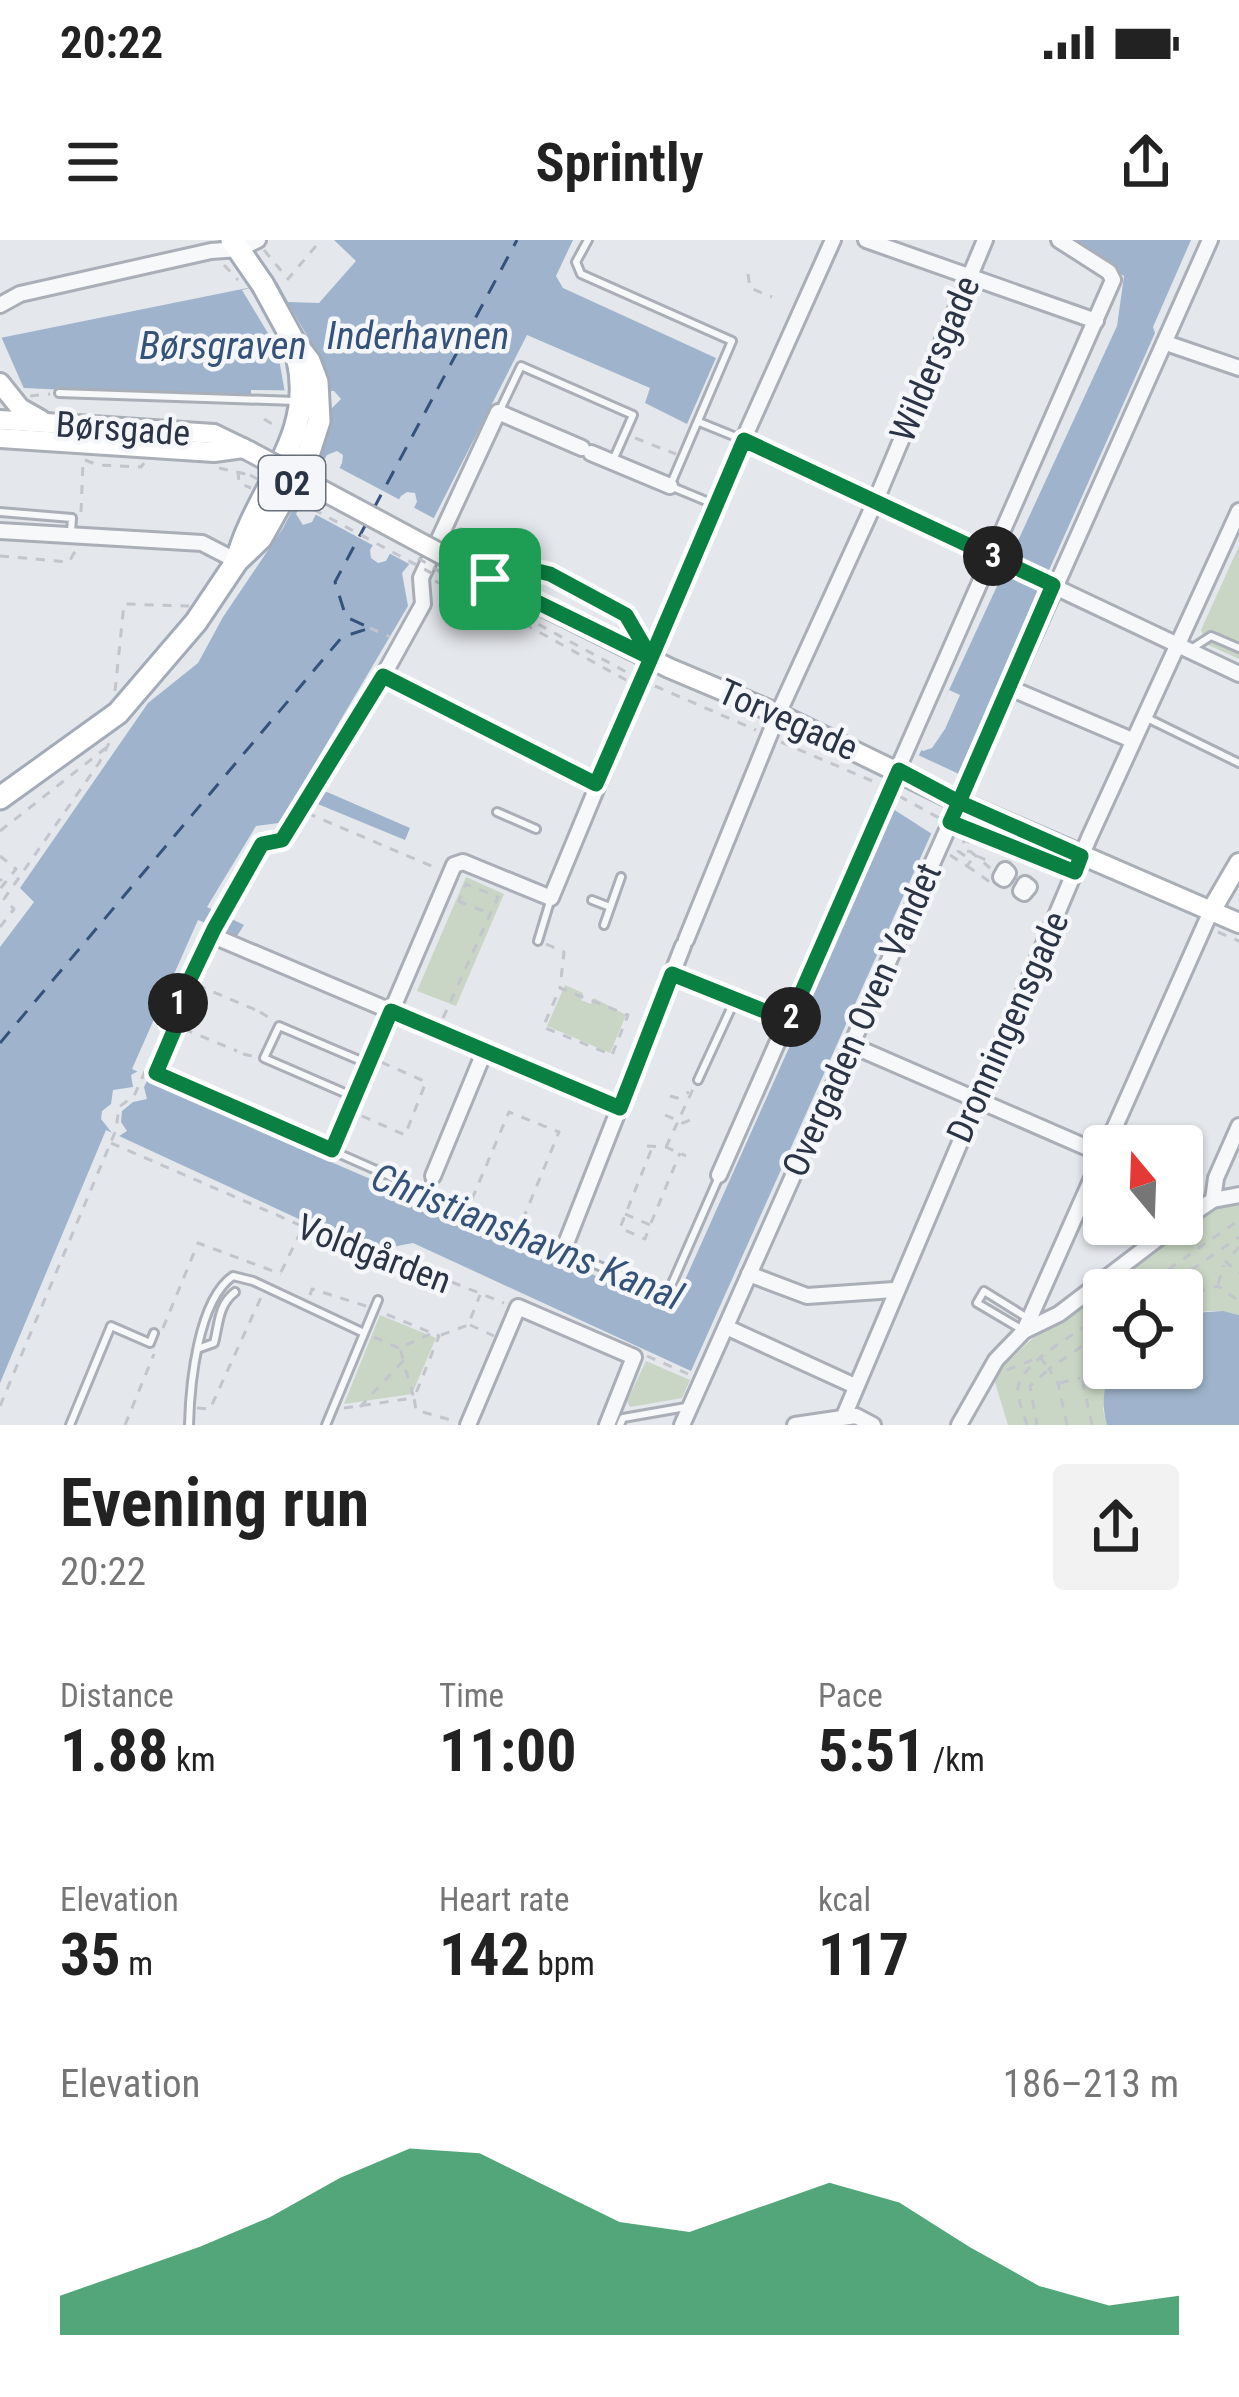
<!DOCTYPE html>
<html lang="en">
<head>
<meta charset="utf-8">
<style>
	:root { --surface:#fff; --page:#f2f2f2; --text:#222; --muted:#767676; --accent:#0b8043 }
	body { margin:0; font-family:"Roboto Condensed",sans-serif; background:var(--page); color:var(--text); height:100vh; display:flex; flex-direction:column; font-size:45px; white-space:nowrap }
	* { box-sizing:border-box; margin:0 }
	p { font-size:39px; color:var(--muted) }
	.icon { flex:none; width:66px; height:66px; fill:none; stroke:currentColor; stroke-width:2; stroke-linecap:round; stroke-linejoin:round }
	.map { position:relative; height:1185px; overflow:hidden }
	.drawer { display:flex; flex-direction:column; background:var(--surface); flex:1 }
	.drawer>* { flex:none }
	.needle { width:78px; rotate:341deg }
	.controls { position:absolute; left:1083px; top:885px; display:grid; gap:24px }
	.controls a { display:grid; place-items:center; width:120px; height:120px; border-radius:12px; background:var(--surface); box-shadow:0 3px 9px #0004; font-size:60px }
	.pin { position:absolute; display:grid; place-items:center; width:102px; height:102px; color:#fff; margin:-51px; border-radius:24px; box-shadow:0 6px 18px #0006 }
	.km { position:absolute; width:60px; height:60px; margin:-30px; border-radius:50%; background:#222; color:#fff; font-size:33px; line-height:60px; text-align:center }
	.round { display:grid; place-items:center; flex:none; width:126px; height:126px; border-radius:12px; background:var(--page) }
	.headline { display:flex; align-items:center; justify-content:space-between; height:204px; padding:0 60px }
	h1 { font-size:66px; font-weight:700; line-height:90px }
	.stats { display:grid; grid-template-columns:repeat(3,1fr); gap:18px; height:204px; padding:12px 60px }
	.stats div { display:grid; align-content:center }
	.stats b { font-size:60px; font-weight:700 }
	.stats small { font-size:33px; font-weight:400 }
	.stats p { font-size:33px }
	.chart { height:336px; padding:24px 60px }
	.chart p { display:flex; justify-content:space-between }
	.chart svg { width:100%; height:216px; margin-top:12px; fill:var(--accent); opacity:.7 }
	.status { display:flex; justify-content:space-between; align-items:center; height:84px; padding:0 60px; background:var(--surface); direction:ltr }
	.status svg { height:33px; fill:currentColor }
	header { display:flex; justify-content:space-between; align-items:center; height:156px; padding:0 60px; background:var(--surface); font-size:54px; font-weight:700 }
	.map>svg:first-child { display:block }
	.green { fill:#c9d6c5 }
	.water { fill:#9fb4cc; fill-rule:evenodd }
	.pier { fill:#e4e7ec }
	.lines { fill:none; stroke-linecap:round; stroke-linejoin:round }
	.ferry { stroke:#34527a; stroke-width:3; stroke-dasharray:15 12; stroke-linecap:butt }
	.lane-casing { stroke:#a9aeb7; stroke-width:12 }
	.street-casing { stroke:#a9aeb7; stroke-width:20 }
	.secondary-casing { stroke:#a9aeb7; stroke-width:24 }
	.primary-casing { stroke:#a3abb8; stroke-width:27 }
	.path { stroke:#c2c5cb; stroke-width:3; stroke-dasharray:9 9; stroke-linecap:butt }
	.lane { stroke:#f7f8fa; stroke-width:6 }
	.street { stroke:#f7f8fa; stroke-width:14 }
	.secondary { stroke:#fff; stroke-width:18 }
	.primary { stroke:#fff; stroke-width:21 }
	.secondary-bridge-casing { stroke:#a9aeb7; stroke-width:24; stroke-linecap:butt }
	.primary-bridge-casing { stroke:#a3abb8; stroke-width:27; stroke-linecap:butt }
	.path-bridge { stroke:#c2c5cb; stroke-width:3; stroke-dasharray:9 9; stroke-linecap:butt }
	.secondary-bridge { stroke:#fff; stroke-width:18 }
	.primary-bridge { stroke:#fff; stroke-width:21 }
	.route-casing { stroke:#fff; stroke-width:24 }
	.route { stroke:#0b8043; stroke-width:15 }
	.labels { text-anchor:middle; dominant-baseline:central; stroke-width:9; stroke-linejoin:round; paint-order:stroke }
	.shield { fill:#f4f6f9; stroke:#676e7b; stroke-width:3 }
	.shield-label { font-size:33px; font-weight:bold; fill:#2b3445 }
	.street-label { font-size:36px; fill:#2b3445; stroke:#f4f6f9 }
	.water-label { font-size:39px; font-style:italic; fill:#34527a; stroke:#f4f6f9 }
</style>
</head>
<body>
<div class="status"><b>20:22</b><svg viewBox="0 0 49 12"><path d="M0 12V9h3v3zM5 12V6h3v6zM10 12V3h3v9zM15 12V0h3v12zM26 1h20v11H26zM47 4h2v5h-2z"/></svg></div>
<header><svg class="icon" aria-label="menu" viewBox="0 0 24 24"><path d="M4 6h16M4 12h16M4 18h16"/></svg>Sprintly<svg class="icon" aria-label="share" viewBox="0 0 24 24"><path d="M12 15V3M7 8l5-5 5 5M5 13v7h14v-7"/></svg></header>
<div class="map">
<svg width="1239" height="1185" viewBox="0 0 1239 1185">
	<rect width="100%" height="100%" fill="#e4e7ec"/>
	<g class="green">
		<polygon points="1239,306 1239,419 1206,404 1201,390"/>
		<polygon points="466,637 504,654 456,766 417,751"/>
		<polygon points="565,745 583,753 581,760 591,764 594,758 626,775 610,813 547,786"/>
		<path d="M1239,962V1075C1220,1070 1198,1068 1182,1080V1050H1104V1128H1118L1111,1133L1103,1170L1107,1185H1008L994,1139L996,1133L1033,1098L1213,967Z"/>
		<polygon points="380,1075 436,1098 412,1154 344,1164"/>
		<polygon points="646,1121 690,1140 682,1158 630,1167 627,1161"/>
	</g>
	<g class="water">
		<path d="M334,0H573L556,36L563,48L716,118L687,184L645,163L650,148L527,95L412,321L402,333L408,366L304,542L410,588L405,600L296,555L279,583L256,586L207,667L244,685L237,696L198,680L132,829L331,922L666,1066L676,1060L827,723L824,721L1117,86L1124,36L1070,0H1191L1153,87L1155,93L691,1131L413,1003L381,1009L303,976L301,980L106,890L0,1143V707L34,662L20,648L148,463L198,423L223,377L283,288L320,216L332,168L341,159L334,151L251,150V159L25,148L0,154V98L277,42L288,62L319,63L356,21ZM337,211L343,215L342,223L312,282L303,285L296,274L327,215ZM407,252L415,253L417,262L386,321L378,323L371,318L370,310L401,256Z"/>
		<path d="M1223,1071L1239,1075V1185H1107C1102,1165 1101,1142 1118,1128H1182V1080L1192,1073Z"/>
	</g>
	<g class="pier">
		<polygon points="275,42 321,119 331,152 285,153 277,108 242,50"/>
		<polygon points="0,94 25,151 0,157"/>
		<polygon points="334,225 404,262 378,308 311,272"/>
		<polygon points="409,265 439,281 415,327 385,311"/>
		<polygon points="949,450 960,455 945,489 932,508 923,511 920,509"/>
		<polygon points="918,515 959,534 932,594 893,569"/>
		<polygon points="140,830 148,839 144,847 147,859 133,862 122,871 121,882 127,891 116,898 101,879 102,871 111,864 113,850 133,847 131,835"/>
	</g>
	<g class="lines">
		<g class="ferry">
			<polyline points="374,268 517,0"/>
			<polyline points="0,803 342,397 370,388 346,377 335,342 367,282"/>
		</g>
		<defs>
			<g id="lane">
				<polyline points="588,0 576,22 581,34 732,101 670,246 711,263"/>
				<polyline points="59,153 295,161"/>
				<polyline points="499,172 521,126 633,175 614,218"/>
				<polyline points="699,182 741,199"/>
				<polyline points="0,272 72,278 71,292"/>
				<polyline points="1191,409 1211,396 1239,408"/>
				<polyline points="1147,478 1239,523"/>
				<polyline points="497,572 536,589"/>
				<polyline points="592,660 610,667"/>
				<polyline points="604,685 621,637"/>
				<polyline points="538,701 551,658"/>
				<polyline points="176,786 156,833 426,952"/>
				<polyline points="166,789 211,695 262,604 282,600 381,439"/>
				<polyline points="698,840 734,762"/>
				<polyline points="354,857 264,818 279,786 366,823"/>
				<polyline points="433,936 426,952 667,1055 718,939"/>
				<polyline points="390,1031 396,1019"/>
				<polyline points="1021,1089 977,1063 984,1051 1029,1079"/>
				<path d="M200,1108L214,1103C219,1084 218,1065 235,1052"/>
				<polyline points="70,1185 111,1086 150,1103 154,1093"/>
				<path d="M189,1185C190,1144 198,1060 233,1036L253,1041L364,1093"/>
				<polyline points="326,1185 378,1060"/>
				<polyline points="620,1185 623,1178 686,1167"/>
			</g>
			<g id="street">
				<polyline points="866,0 1096,81"/>
				<polyline points="0,65 20,54 211,11 239,9 258,0"/>
				<polyline points="1166,103 1239,128"/>
				<polyline points="744,200 1239,434"/>
				<polyline points="582,208 498,172 421,338 423,364 383,436 596,544"/>
				<polyline points="591,213 670,246"/>
				<polyline points="0,291 202,303 237,321"/>
				<polyline points="1010,448 1132,500"/>
				<polygon points="1005,630 1008,633 1004,639 1001,637"/>
				<polygon points="1025,644 1029,647 1024,653 1021,651"/>
				<polyline points="211,695 620,868"/>
				<polyline points="686,700 778,474 876,260 985,0"/>
				<polyline points="672,733 789,781"/>
				<polyline points="851,805 1104,915"/>
				<polyline points="332,910 454,625 463,622 551,658 714,265 833,0"/>
				<polyline points="719,935 1113,40 1109,32 1059,0"/>
				<polyline points="433,936 485,810"/>
				<polyline points="1182,952 1202,965"/>
				<polyline points="1213,960 1216,938 1239,886"/>
				<polyline points="1182,981 1213,960 1239,955"/>
				<polyline points="563,1011 683,706"/>
				<polyline points="749,1034 807,1056 894,1050"/>
				<polyline points="726,1087 855,1146"/>
				<polyline points="1024,1091 1211,671"/>
				<polyline points="844,1176 1089,598 1239,271"/>
				<polyline points="468,1185 518,1067 634,1117 607,1185"/>
				<polyline points="682,1185 1210,0"/>
				<polyline points="795,1185 856,1176 873,1185"/>
				<polyline points="959,1185 996,1120 1024,1091 1059,1074 1177,984"/>
			</g>
			<g id="secondary">
				<polyline points="0,143 20,168 41,180"/>
				<polyline points="0,180 214,194 249,211"/>
				<polyline points="0,198 214,212 243,208"/>
				<polyline points="471,330 669,428 778,474 959,562 1239,683"/>
				<polyline points="1211,671 1239,623"/>
			</g>
			<g id="primary">
				<polyline points="232,0 263,45"/>
				<path d="M237,320C256,250 316,197 298,120"/>
				<polyline points="0,558 118,473 196,382 237,321 261,298 309,212 319,181 317,142 309,121 293,100"/>
			</g>
		</defs>
		<use href="#lane" class="lane-casing"/>
		<use href="#street" class="street-casing"/>
		<use href="#secondary" class="secondary-casing"/>
		<use href="#primary" class="primary-casing"/>
		<g class="path">
			<polyline points="264,10 288,39 321,0"/>
			<polyline points="224,25 238,40"/>
			<polyline points="748,34 750,48 772,57"/>
			<polyline points="30,156 50,154"/>
			<polyline points="264,179 277,187"/>
			<polyline points="635,198 676,214"/>
			<polyline points="85,220 98,225 141,227 144,223"/>
			<polyline points="219,228 250,235"/>
			<polyline points="238,231 239,243 251,248"/>
			<polyline points="81,272 83,222"/>
			<polyline points="460,288 502,316 497,327"/>
			<polyline points="0,316 69,322 77,308"/>
			<path d="M501,330L508,324C554,330 615,357 639,397"/>
			<polyline points="435,341 468,355"/>
			<polyline points="461,349 626,440"/>
			<polyline points="475,350 630,434"/>
			<polyline points="370,388 390,397"/>
			<polyline points="655,446 756,490"/>
			<polyline points="115,451 124,364 189,366"/>
			<polyline points="781,502 877,543"/>
			<polyline points="307,573 436,628"/>
			<polyline points="963,587 1060,627"/>
			<polyline points="0,591 107,507"/>
			<polyline points="970,611 990,628"/>
			<polyline points="950,615 967,626 972,619 968,610"/>
			<polyline points="0,616 16,629 0,649"/>
			<polyline points="965,616 958,611 965,600 976,606"/>
			<polyline points="977,616 993,623"/>
			<polyline points="967,626 990,642"/>
			<polyline points="0,639 2,641"/>
			<polyline points="458,661 489,673"/>
			<polyline points="0,687 14,669 4,659 99,523 112,497"/>
			<polyline points="1218,692 1239,701"/>
			<polyline points="546,704 564,712 560,748 628,775 612,815 543,787 560,748"/>
			<polyline points="197,745 256,770"/>
			<polyline points="260,772 273,780"/>
			<polyline points="443,778 498,657 466,644 459,661"/>
			<polyline points="184,789 237,811"/>
			<polyline points="243,814 256,817"/>
			<polyline points="670,856 677,858 689,852"/>
			<polyline points="665,875 683,883 692,879"/>
			<polyline points="362,876 405,895 426,842 381,822"/>
			<polyline points="111,903 371,1016 387,1018"/>
			<polyline points="647,906 666,907 686,916"/>
			<polyline points="666,907 694,847"/>
			<polyline points="472,959 509,872 559,892 521,984"/>
			<polyline points="625,974 650,985 645,999 620,988 652,908"/>
			<polyline points="651,983 680,913"/>
			<polyline points="1239,1007 1226,1022 1239,1033"/>
			<polyline points="402,1022 504,1063"/>
			<polyline points="281,1032 303,987"/>
			<polyline points="1218,1044 1224,1025"/>
			<polyline points="1139,1050 1239,980"/>
			<polyline points="1162,1050 1239,997"/>
			<polyline points="310,1055 312,1049 366,1066"/>
			<polyline points="1182,1064 1201,1051 1218,1046 1239,1061"/>
			<polyline points="470,1085 494,1096"/>
			<polyline points="163,1088 198,1003 281,1034"/>
			<polyline points="441,1095 468,1085 480,1055"/>
			<polyline points="374,1097 399,1108"/>
			<polyline points="647,1116 688,1134"/>
			<polyline points="403,1119 400,1108 430,1094"/>
			<polyline points="1007,1130 1040,1117 1049,1129 1030,1146 1037,1185"/>
			<polyline points="1060,1143 1080,1138"/>
			<polyline points="0,1166 116,890 119,867 134,856 148,825"/>
			<polyline points="360,1167 403,1121 414,1158 439,1096 381,1072"/>
			<polyline points="197,1168 210,1169 263,1053"/>
			<polyline points="344,1168 414,1158 416,1170 454,1181"/>
			<polyline points="125,1185 154,1114"/>
			<path d="M1027,1185C1024,1174 1017,1159 1018,1148C1020,1122 1083,1089 1104,1075"/>
			<polyline points="1067,1185 1058,1143 1049,1129 1104,1091"/>
			<polyline points="1092,1185 1082,1138 1104,1119"/>
		</g>
		<use href="#lane" class="lane"/>
		<use href="#street" class="street"/>
		<use href="#secondary" class="secondary"/>
		<use href="#primary" class="primary"/>
		<defs>
			<polyline id="secondary-bridge" points="249,211 471,330"/>
			<polyline id="primary-bridge" points="263,45 293,100"/>
		</defs>
		<use href="#secondary-bridge" class="secondary-bridge-casing"/>
		<use href="#primary-bridge" class="primary-bridge-casing"/>
		<g class="path-bridge">
			<polyline points="250,235 461,349"/>
			<polyline points="418,318 445,335"/>
			<polyline points="899,556 939,578"/>
		</g>
		<use href="#secondary-bridge" class="secondary-bridge"/>
		<use href="#primary-bridge" class="primary-bridge"/>
	</g>
	<g class="lines">
		<defs>
			<polyline id="route" points="490,339 651,418 596,544 383,436 282,600 262,604 214,689 169,783 176,786 156,833 332,910 391,771 620,868 672,734 789,781 899,530 959,562 950,582 1075,632 1081,616 959,562 1053,345 744,200 651,418 626,375 550,334 508,324 490,339"/>
		</defs>
		<use href="#route" class="route-casing"/>
		<use href="#route" class="route"/>
	</g>
	<g class="labels">
		<rect class="shield" x="259" y="216" width="66" height="54" rx="9"/>
		<g class="shield-label">
			<text x="292" y="243">O2</text>
		</g>
		<g class="street-label">
			<text transform="translate(935 119) rotate(-67)">Wildersgade</text>
			<text transform="translate(123 189) rotate(4)">Børsgade</text>
			<text transform="translate(788 480) rotate(24)">Torvegade</text>
			<text transform="translate(862 780) rotate(-66)">Overgaden Oven Vandet</text>
			<text transform="translate(1008 787) rotate(-66)">Dronningensgade</text>
			<text transform="translate(374 1014) rotate(21)">Voldgården</text>
		</g>
		<g class="water-label">
			<text x="418" y="96">Inderhavnen</text>
			<text x="223" y="106">Børsgraven</text>
			<text transform="translate(527 997) rotate(22)">Christianshavns Kanal</text>
		</g>
	</g>
</svg>
<div class="controls">
<a><svg class="needle" viewBox="-14 -14 28 28"><path d="M0-13l5 13h-10z" fill="#e53935"/><path d="M0 13l5-13h-10z" fill="#767676"/></svg></a>
<a><svg class="icon" aria-label="locate" viewBox="0 0 24 24"><circle cx="12" cy="12" r="6"/><path d="M12 2v4M12 18v4M2 12h4M18 12h4"/></svg></a>
</div>
<div class="pin" style="left:490px;top:339px;background:#1e9e55"><svg class="icon" aria-label="arrive" viewBox="0 0 24 24"><path d="M6 21V4h12l-3 4 3 4H6"/></svg></div>
<b class="km" style="left:178px;top:763px">1</b>
<b class="km" style="left:791px;top:777px">2</b>
<b class="km" style="left:993px;top:316px">3</b>
</div>
<section class="drawer">
<div class="headline"><div><h1>Evening run</h1><p>20:22</p></div><a class="round"><svg class="icon" aria-label="share" viewBox="0 0 24 24"><path d="M12 15V3M7 8l5-5 5 5M5 13v7h14v-7"/></svg></a></div>
<div class="stats">
<div><p>Distance</p><b>1.88<small> km</small></b></div>
<div><p>Time</p><b>11:00</b></div>
<div><p>Pace</p><b>5:51<small> /km</small></b></div>
</div>
<div class="stats">
<div><p>Elevation</p><b>35<small> m</small></b></div>
<div><p>Heart rate</p><b>142<small> bpm</small></b></div>
<div><p>kcal</p><b>117</b></div>
</div>
<div class="chart"><p><span>Elevation</span>186–213 m</p>
<svg viewBox="0 0 160 44" preserveAspectRatio="none"><path d="M0 44V36L10 31L20 26L30 20L40 12L50 6L60 7L70 14L80 21L90 23L100 18L110 13L120 17L130 26L140 34L150 38L160 36V44z"/></svg>
</div>
</section>
</body>
</html>
